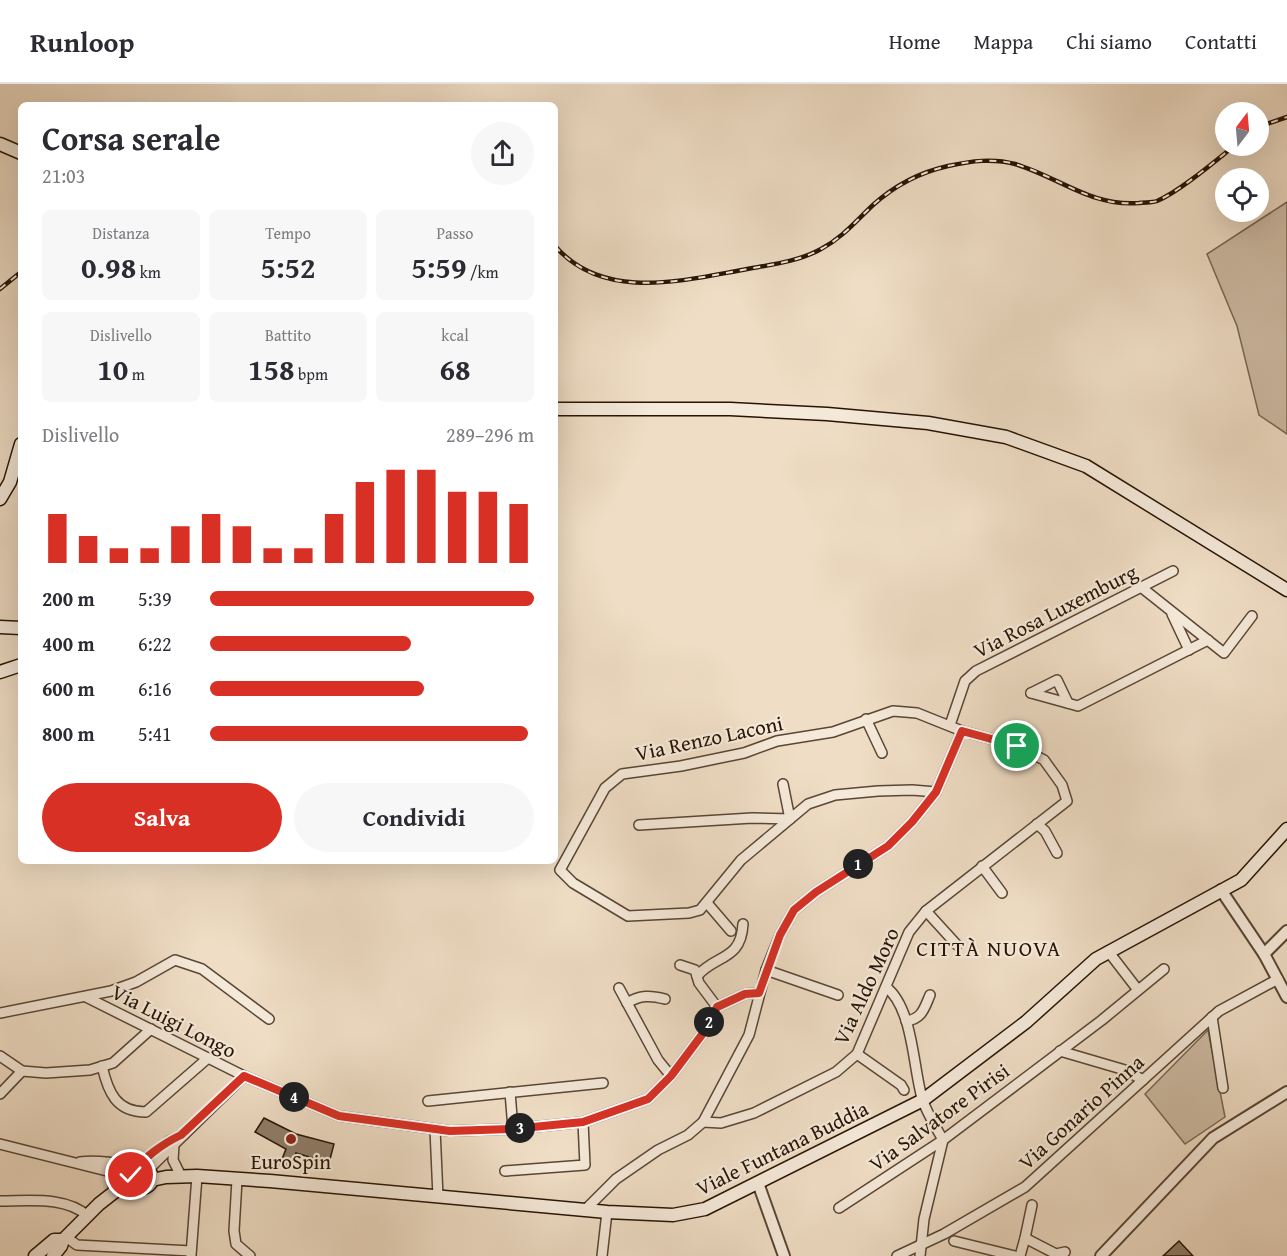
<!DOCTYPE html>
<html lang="it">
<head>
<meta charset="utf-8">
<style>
	:root { --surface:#fff; --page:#f7f7f7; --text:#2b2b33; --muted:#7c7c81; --line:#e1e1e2; --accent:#d93025 }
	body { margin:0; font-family:"Gentium Book Plus",serif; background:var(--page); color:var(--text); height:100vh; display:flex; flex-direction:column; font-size:22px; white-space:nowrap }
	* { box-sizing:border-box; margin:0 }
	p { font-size:20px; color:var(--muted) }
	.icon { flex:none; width:33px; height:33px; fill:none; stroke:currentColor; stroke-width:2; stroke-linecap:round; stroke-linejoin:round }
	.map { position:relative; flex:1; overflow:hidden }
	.drawer { position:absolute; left:18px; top:18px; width:540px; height:762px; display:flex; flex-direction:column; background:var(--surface); border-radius:9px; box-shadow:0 6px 24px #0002 }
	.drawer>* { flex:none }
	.needle { width:39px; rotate:16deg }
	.fabs { position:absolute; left:1215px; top:18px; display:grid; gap:12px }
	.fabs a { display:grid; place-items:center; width:54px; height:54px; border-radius:50%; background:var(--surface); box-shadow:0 6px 24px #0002; font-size:30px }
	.pin { position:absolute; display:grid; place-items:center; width:51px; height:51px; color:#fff; margin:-26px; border:3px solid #fff; border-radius:50%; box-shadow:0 2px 6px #0007 }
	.km { position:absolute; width:30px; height:30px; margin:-15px; border-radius:50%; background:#222; color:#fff; font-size:16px; line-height:30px; text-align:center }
	.round { display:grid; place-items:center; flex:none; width:63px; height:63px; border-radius:32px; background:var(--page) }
	.summary { display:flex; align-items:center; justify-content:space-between; height:102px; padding:0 24px }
	h1 { font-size:33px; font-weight:600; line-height:45px }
	.figures { display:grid; grid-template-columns:repeat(3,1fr); gap:9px; height:102px; padding:6px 24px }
	.figures div { display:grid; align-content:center; border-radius:9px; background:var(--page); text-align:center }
	.figures b { font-size:30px; font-weight:600 }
	.figures small { font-size:16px; font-weight:400 }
	.figures p { font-size:16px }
	.chart { height:168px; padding:12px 24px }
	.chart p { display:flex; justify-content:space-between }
	.chart svg { width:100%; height:108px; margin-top:6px; stroke:var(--accent); stroke-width:6 }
	.cta { display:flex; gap:12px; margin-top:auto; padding:12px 24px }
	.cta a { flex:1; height:69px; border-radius:36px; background:var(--accent); color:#fff; font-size:24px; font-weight:600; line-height:69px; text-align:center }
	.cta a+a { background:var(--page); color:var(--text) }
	ul { padding:0 24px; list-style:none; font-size:20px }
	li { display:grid; grid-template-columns:96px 72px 1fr; align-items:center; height:45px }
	li i { height:15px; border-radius:8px; background:var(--accent) }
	header { display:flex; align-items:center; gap:36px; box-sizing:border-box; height:84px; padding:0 30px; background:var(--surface); border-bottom:2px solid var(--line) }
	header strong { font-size:28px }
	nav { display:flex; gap:33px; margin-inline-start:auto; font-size:21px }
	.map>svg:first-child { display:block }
	.green { fill:#cdbba4; stroke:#7a6854; stroke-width:1.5 }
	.building { fill:#8f7d69; stroke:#271405; stroke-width:1.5 }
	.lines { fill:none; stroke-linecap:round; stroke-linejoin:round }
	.minor-casing { stroke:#594635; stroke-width:12 }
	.tertiary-casing { stroke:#594635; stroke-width:14 }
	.secondary-casing { stroke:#271405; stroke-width:15 }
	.minor { stroke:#f5e9d9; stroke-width:9 }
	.tertiary { stroke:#f5e9d9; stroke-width:10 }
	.secondary { stroke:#f5e9d9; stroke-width:12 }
	.rail-casing { stroke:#271405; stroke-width:4.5 }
	.rail { stroke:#f5e9d9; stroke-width:2; stroke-dasharray:7; stroke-linecap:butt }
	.route-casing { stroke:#fff; stroke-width:12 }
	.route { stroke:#d93025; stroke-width:8 }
	.poi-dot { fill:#8f2418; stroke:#f5e9d9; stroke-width:2 }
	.labels { text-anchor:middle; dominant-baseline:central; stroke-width:4.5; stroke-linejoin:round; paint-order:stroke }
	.street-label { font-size:21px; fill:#271405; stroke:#f5e9d9 }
	.poi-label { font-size:21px; fill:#271405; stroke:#f5e9d9 }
	.neighbourhood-label { font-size:22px; letter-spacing:1.5px; fill:#271405; stroke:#f5e9d9 }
</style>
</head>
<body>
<header>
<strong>Runloop</strong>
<nav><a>Home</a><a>Mappa</a><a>Chi siamo</a><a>Contatti</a></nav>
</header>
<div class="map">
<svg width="1287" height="1172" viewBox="0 0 1287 1172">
	<rect width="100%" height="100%" fill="#efddc5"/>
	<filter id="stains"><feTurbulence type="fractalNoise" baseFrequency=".00333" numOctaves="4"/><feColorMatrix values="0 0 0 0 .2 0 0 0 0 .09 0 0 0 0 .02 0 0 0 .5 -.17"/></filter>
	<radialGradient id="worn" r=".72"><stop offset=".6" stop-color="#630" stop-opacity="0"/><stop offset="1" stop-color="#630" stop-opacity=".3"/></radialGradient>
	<g class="green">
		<polygon points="1287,118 1287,350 1259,331 1237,242 1207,170"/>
		<polygon points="1208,946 1225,1033 1185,1060 1145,1010"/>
	</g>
	<g class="building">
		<polygon points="264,1034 296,1050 334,1060 329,1079 296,1069 290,1083 280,1080 286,1065 255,1048"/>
		<polygon points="1179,1157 1193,1172 1163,1172"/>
	</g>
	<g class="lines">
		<defs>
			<g id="minor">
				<polyline points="1141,503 1224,569 1252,532"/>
				<polyline points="1172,530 1189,566"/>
				<polyline points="1031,609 1078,622 1208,556"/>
				<polyline points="1031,609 1057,596 1068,619"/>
				<polyline points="866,635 882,669"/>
				<polyline points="950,641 965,597 976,587 1173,487"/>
				<polyline points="1037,740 1045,747 1057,769"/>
				<polyline points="639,741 752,734 790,735 783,700"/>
				<polyline points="982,782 1002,809"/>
				<polyline points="707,819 731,847"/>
				<polyline points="926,827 957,861"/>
				<polyline points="1108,867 1138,906"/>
				<polyline points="680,881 695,886 699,899 717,923"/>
				<polyline points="766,886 838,911"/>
				<path d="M697,892C716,870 741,877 743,840"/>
				<path d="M886,903C913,924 913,983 922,1014C926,1028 936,1043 943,1056L924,1135L920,1172"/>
				<polyline points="619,904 658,976 671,992"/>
				<polyline points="86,913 244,992 339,1032 450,1047 513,1045 583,1038 648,1015 671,992 704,948 717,923 745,910 759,909"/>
				<path d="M627,919C640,911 650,911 665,915"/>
				<polyline points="0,929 111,907 136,898 175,876 202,885 269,935"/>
				<polyline points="1212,933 1223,1004"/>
				<path d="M906,937C922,935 924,925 930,911"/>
				<polyline points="1060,967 1125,986 1143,996"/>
				<polyline points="857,970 901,1001 904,1006"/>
				<polyline points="0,972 22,987 46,989 90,986 113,979 151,945"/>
				<path d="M102,982C108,1008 116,1028 146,1028L208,974"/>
				<polyline points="510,1008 513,1045"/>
				<polyline points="0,1010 22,987"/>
				<polyline points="428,1017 603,999"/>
				<polyline points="703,1038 721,1039 754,1029 836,988 857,970 909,848 926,827 1067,717 1062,701 1044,676 1017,662 962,647 917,629 893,627 833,648 777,657 744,669 681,682 622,690 605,704 560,786 573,799 628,832 689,829 700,826 741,776 808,720 835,711 878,707 912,706 936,708"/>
				<polyline points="435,1045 438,1113"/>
				<polyline points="0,1060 131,1093"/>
				<polyline points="174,1061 173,1076 179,1088"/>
				<path d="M80,1078C93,1076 125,1078 135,1085"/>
				<polyline points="138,1084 169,1057 181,1051"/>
				<polyline points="109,1086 114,1095 113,1110"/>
				<polyline points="148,1086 244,992"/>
				<polyline points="505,1087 585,1081 583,1038"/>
				<polyline points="237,1096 234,1147 236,1160 250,1172"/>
				<path d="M0,1117C30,1117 65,1112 88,1132"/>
				<polyline points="839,1124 943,1056 1102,936 1164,885"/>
				<polyline points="585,1126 616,1095 658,1066 688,1051 703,1038 749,951 766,886 780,851 794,826 816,808 888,762 912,738 936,708 962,647"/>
				<polyline points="66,1153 77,1161 191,1167"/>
				<polyline points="1025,1154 1032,1121"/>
				<polyline points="954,1157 1015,1172"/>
				<polyline points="191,1171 197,1092"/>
				<polyline points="602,1172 607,1128"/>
				<polyline points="897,1172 944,1150 1025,1103 1219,927 1278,895"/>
				<polyline points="1020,1172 1025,1154 1056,1170 1065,1168"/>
			</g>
			<g id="tertiary">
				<polyline points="1221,806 1264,870 1287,913"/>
				<polyline points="1264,870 1287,847"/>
				<polyline points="758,1099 784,1172"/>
				<polyline points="1101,1172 1213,1054 1287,1008"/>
			</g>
			<g id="secondary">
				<polyline points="0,60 21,69"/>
				<polyline points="555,325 730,325 827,330 928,339 1006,353 1086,382 1287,506"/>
				<polyline points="0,415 10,398 21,360"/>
				<polyline points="0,543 21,544"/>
				<polyline points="0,588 21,581"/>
				<circle cx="142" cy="1094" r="10"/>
				<polyline points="152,1096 166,1093 197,1092 270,1097 607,1128 673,1131 705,1125 923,1016 1026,938 1096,875 1241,796 1287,745"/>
				<polyline points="35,1172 54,1156 63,1156"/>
				<polyline points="53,1172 61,1162 63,1156 99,1120 131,1095"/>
			</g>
		</defs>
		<use href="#minor" class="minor-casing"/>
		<use href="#tertiary" class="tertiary-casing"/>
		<use href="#secondary" class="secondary-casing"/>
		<use href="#minor" class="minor"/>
		<use href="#tertiary" class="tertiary"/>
		<use href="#secondary" class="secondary"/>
		<defs>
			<g id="rail">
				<polyline points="1258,43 1287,33"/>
				<path d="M555,162C603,217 680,197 742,186C768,181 798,178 821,165C842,154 856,137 873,121C894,102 921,88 948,82C971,77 993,74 1015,80C1059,93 1091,123 1139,119C1145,118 1152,119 1157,117C1180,107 1214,78 1234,62"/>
				<polyline points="0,205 21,188"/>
			</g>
		</defs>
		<use href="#rail" class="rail-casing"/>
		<use href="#rail" class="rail"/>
	</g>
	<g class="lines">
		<defs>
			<path id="route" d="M131,1091C141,1075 164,1059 181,1051L244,992L339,1032L450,1047L513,1045L583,1038L648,1015L671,992L704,948L717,923L745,910L759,909L780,851L794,826L816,808L888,762L912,738L936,708L962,647L1017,662"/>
		</defs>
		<use href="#route" class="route-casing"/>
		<use href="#route" class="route"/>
	</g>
	<circle class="poi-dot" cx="291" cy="1055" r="6"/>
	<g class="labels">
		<g class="street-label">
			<text transform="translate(1055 527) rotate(-27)">Via Rosa Luxemburg</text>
			<text transform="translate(709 654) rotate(-12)">Via Renzo Laconi</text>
			<text transform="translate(866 902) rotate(-65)">Via Aldo Moro</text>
			<text transform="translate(174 937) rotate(27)">Via Luigi Longo</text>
			<text transform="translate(1081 1028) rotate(-42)">Via Gonario Pinna</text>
			<text transform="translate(939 1033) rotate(-36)">Via Salvatore Pirisi</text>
			<text transform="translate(782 1064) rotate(-26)">Viale Funtana Buddia</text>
		</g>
		<g class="poi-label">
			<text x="291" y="1077">EuroSpin</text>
		</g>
		<g class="neighbourhood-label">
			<text x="989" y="864">CITTÀ NUOVA</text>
		</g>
	</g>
	<rect width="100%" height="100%" filter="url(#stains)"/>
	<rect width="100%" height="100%" fill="url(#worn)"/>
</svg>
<div class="fabs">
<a><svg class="needle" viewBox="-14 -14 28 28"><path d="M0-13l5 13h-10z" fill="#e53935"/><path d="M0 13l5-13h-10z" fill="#7c7c81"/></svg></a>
<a><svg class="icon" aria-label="locate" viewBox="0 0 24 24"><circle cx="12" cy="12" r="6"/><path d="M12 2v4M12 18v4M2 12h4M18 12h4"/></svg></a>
</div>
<div class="pin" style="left:1017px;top:662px;background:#1e9e55"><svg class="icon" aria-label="arrive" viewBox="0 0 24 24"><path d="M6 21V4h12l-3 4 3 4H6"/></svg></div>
<div class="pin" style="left:131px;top:1091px;background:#d93025"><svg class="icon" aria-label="check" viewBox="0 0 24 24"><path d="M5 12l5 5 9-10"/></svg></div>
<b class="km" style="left:858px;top:780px">1</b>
<b class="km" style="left:709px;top:938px">2</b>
<b class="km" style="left:520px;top:1044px">3</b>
<b class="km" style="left:294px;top:1013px">4</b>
<section class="drawer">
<div class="summary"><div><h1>Corsa serale</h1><p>21:03</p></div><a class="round"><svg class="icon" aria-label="share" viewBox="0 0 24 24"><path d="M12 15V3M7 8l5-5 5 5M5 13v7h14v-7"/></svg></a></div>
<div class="figures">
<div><p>Distanza</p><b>0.98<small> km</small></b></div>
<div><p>Tempo</p><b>5:52</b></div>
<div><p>Passo</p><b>5:59<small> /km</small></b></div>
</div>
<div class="figures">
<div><p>Dislivello</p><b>10<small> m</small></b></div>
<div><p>Battito</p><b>158<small> bpm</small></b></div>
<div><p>kcal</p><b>68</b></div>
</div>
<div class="chart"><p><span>Dislivello</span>289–296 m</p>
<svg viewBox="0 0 160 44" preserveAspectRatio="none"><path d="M5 44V24M15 44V33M25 44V38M35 44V38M45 44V29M55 44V24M65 44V29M75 44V38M85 44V38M95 44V24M105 44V11M115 44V6M125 44V6M135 44V15M145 44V15M155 44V20"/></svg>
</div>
<ul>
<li><b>200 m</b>5:39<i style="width:100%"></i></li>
<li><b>400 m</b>6:22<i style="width:62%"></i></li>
<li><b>600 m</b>6:16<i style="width:66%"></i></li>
<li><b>800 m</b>5:41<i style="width:98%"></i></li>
</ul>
<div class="cta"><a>Salva</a><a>Condividi</a></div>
</section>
</div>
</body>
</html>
